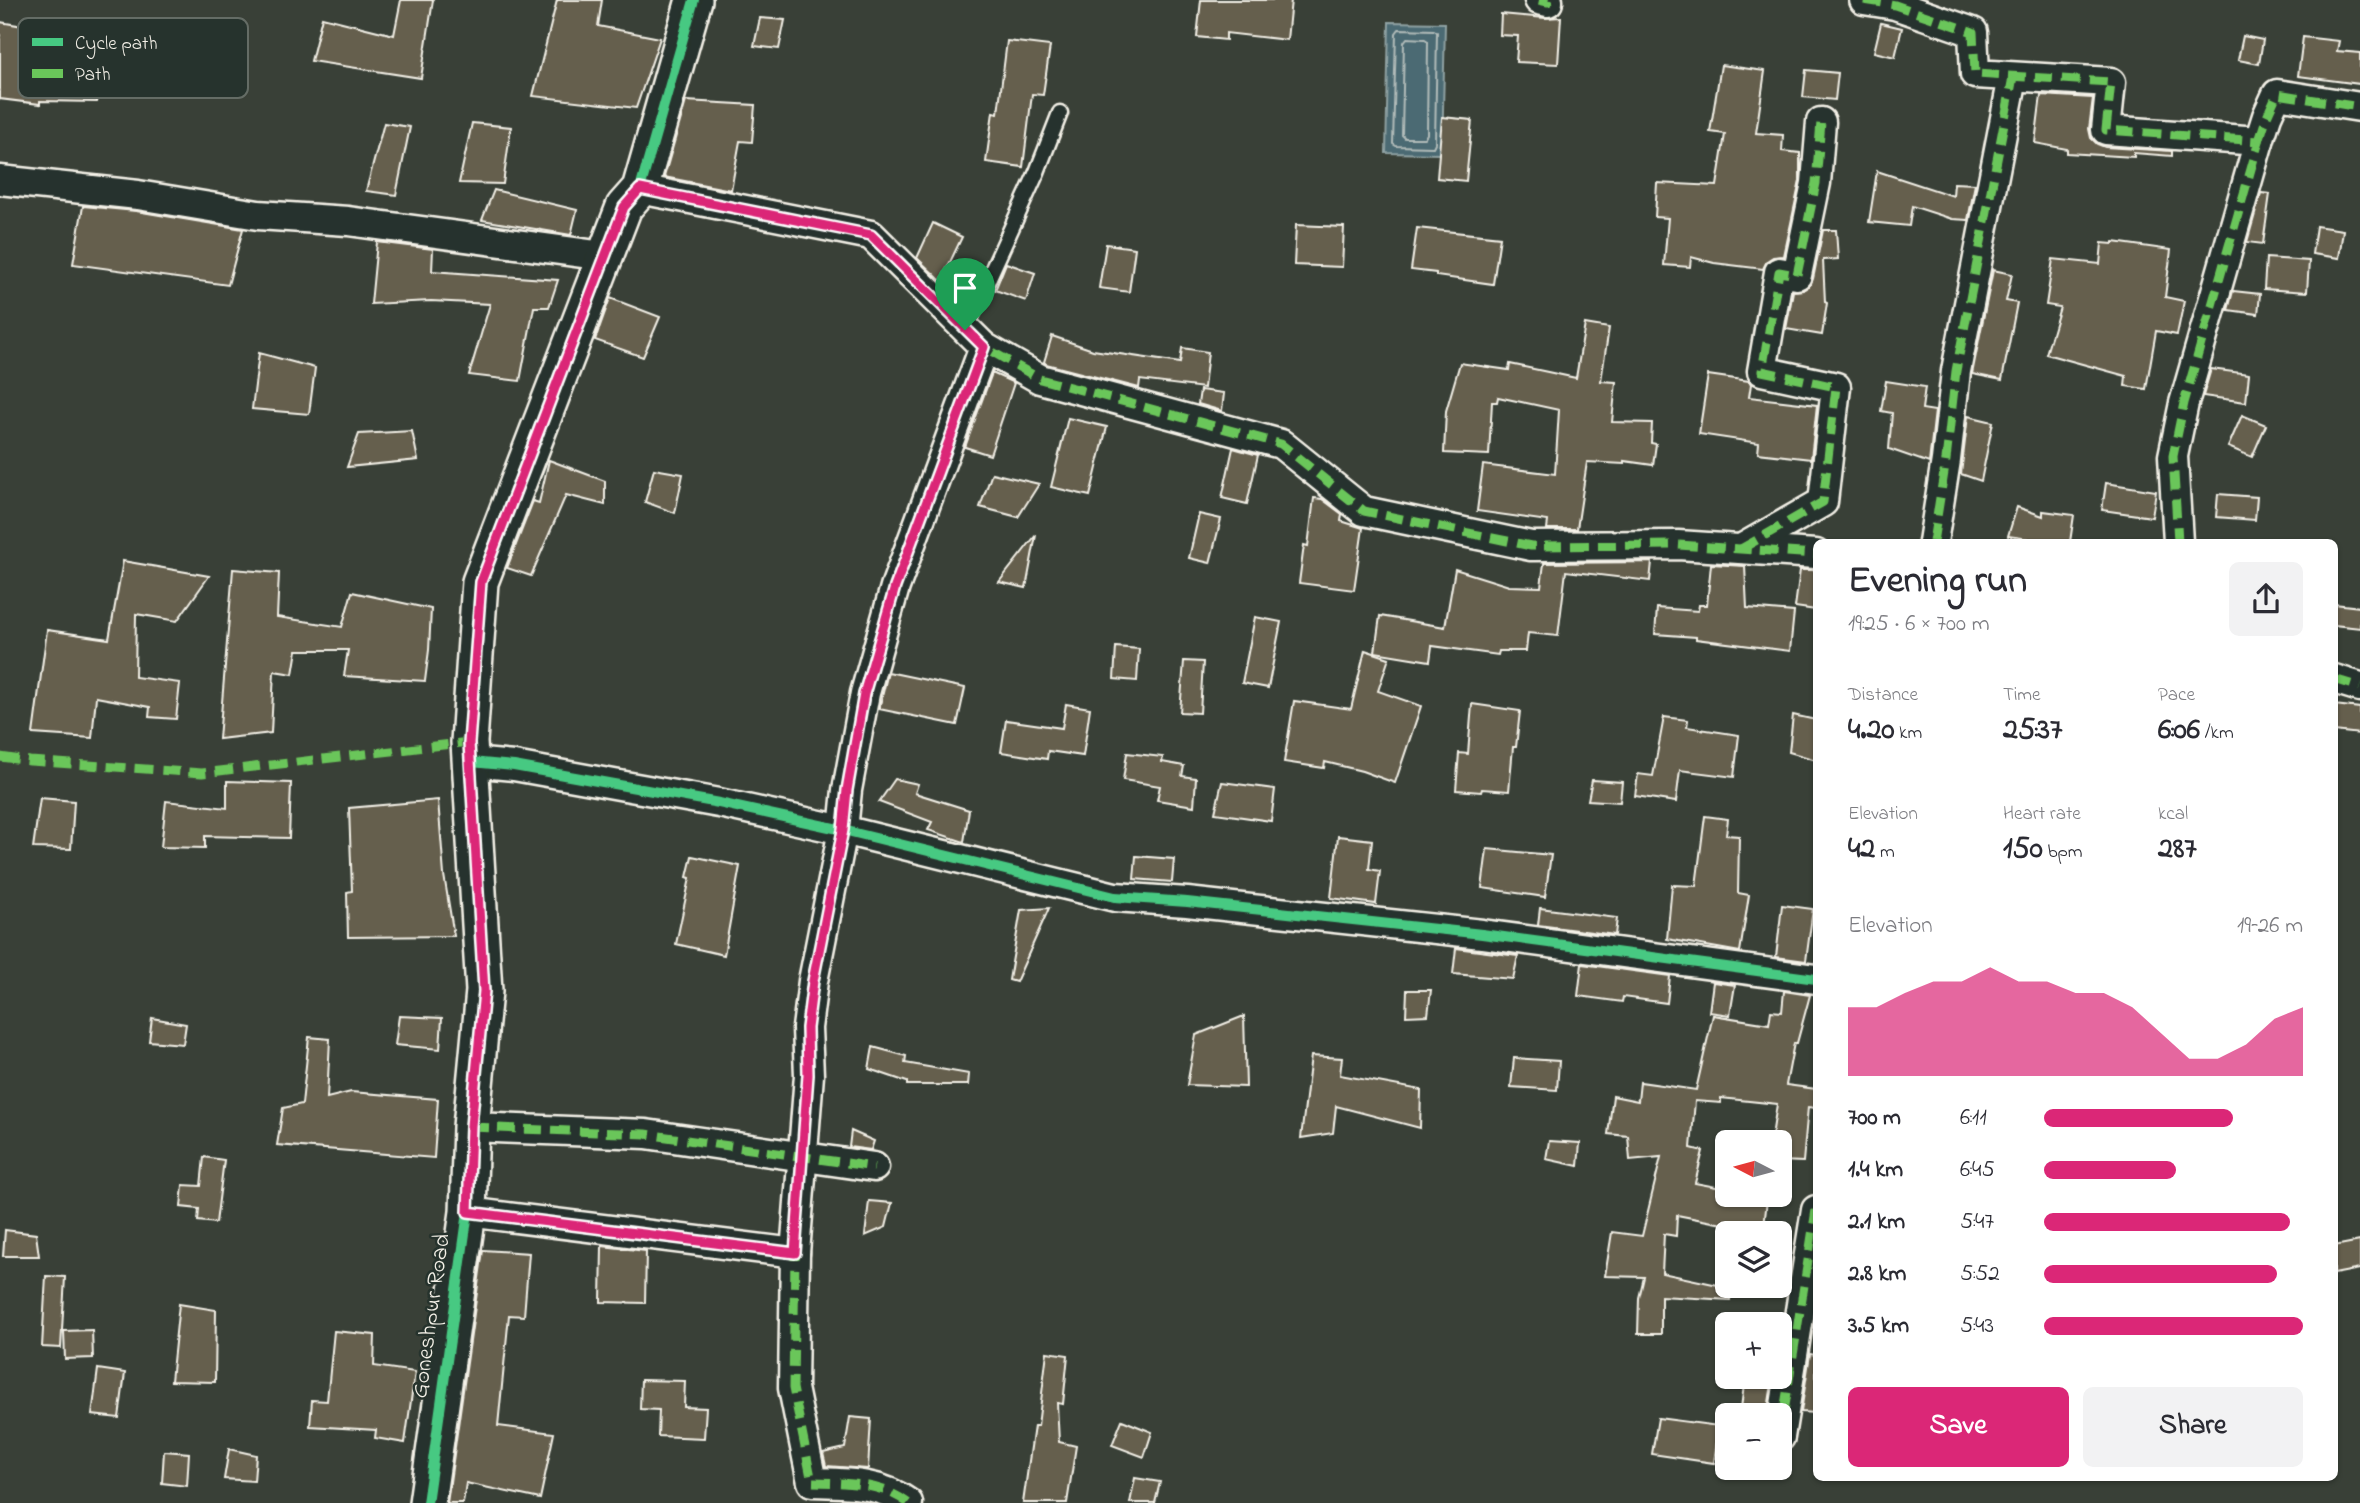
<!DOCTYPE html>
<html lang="en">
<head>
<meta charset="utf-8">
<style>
	:root { --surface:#fff; --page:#f2f2f3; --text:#2b2b33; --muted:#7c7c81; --accent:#db2777 }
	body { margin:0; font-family:"Indie Flower",sans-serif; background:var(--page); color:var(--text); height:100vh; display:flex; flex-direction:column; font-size:26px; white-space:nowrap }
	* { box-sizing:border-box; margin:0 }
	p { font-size:23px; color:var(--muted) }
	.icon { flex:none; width:38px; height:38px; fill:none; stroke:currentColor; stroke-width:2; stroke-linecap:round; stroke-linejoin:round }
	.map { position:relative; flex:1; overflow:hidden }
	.side { position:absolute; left:1813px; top:539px; width:525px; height:942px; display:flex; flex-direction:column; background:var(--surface); border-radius:10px; box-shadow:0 2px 5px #0004 }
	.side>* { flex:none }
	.needle { width:46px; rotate:276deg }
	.tools { position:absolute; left:1715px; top:1130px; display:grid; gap:14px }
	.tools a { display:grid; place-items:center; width:77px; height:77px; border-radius:10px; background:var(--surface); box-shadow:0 2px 5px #0004; font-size:35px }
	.pin { position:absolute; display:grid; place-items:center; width:60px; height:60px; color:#fff; margin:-72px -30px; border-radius:50% 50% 50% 0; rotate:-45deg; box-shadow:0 0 7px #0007 }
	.pin .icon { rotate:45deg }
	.round { display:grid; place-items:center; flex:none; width:74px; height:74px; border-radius:10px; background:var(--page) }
	.overview { display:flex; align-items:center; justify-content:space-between; height:119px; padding:0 35px }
	h1 { font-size:38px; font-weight:800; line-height:52px }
	.metrics { display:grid; grid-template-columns:repeat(3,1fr); gap:10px; height:119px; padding:7px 35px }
	.metrics div { display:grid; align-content:center }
	.metrics b { font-size:30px; font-weight:800 }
	.metrics small { font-size:19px; font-weight:400 }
	.metrics p { font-size:19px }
	.chart { height:196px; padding:14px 35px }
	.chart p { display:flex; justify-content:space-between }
	.chart svg { width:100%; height:126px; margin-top:7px; fill:var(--accent); opacity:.7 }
	.cta { display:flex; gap:14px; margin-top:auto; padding:14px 35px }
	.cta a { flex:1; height:80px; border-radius:10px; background:var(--accent); color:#fff; font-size:28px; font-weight:800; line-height:80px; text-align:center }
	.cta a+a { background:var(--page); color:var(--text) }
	ul { padding:0 35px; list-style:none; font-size:23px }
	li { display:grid; grid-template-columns:112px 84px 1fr; align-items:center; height:52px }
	li i { height:18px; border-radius:9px; background:var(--accent) }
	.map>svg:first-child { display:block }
	.water { fill:#4c6b73; stroke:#8fa1a2; stroke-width:2 }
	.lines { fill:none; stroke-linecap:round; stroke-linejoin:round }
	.shore { stroke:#b1bbb9; stroke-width:2 }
	.building { fill:#655f4e; stroke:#f4f1e8; stroke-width:2 }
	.service-casing { stroke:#f4f1e8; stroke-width:19 }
	.minor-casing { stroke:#f4f1e8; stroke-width:33 }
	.tertiary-casing { stroke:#f4f1e8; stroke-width:40 }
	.service { stroke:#26332d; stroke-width:14 }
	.minor { stroke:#26332d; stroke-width:28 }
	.tertiary { stroke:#26332d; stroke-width:35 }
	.quiet { stroke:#6ac65a; stroke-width:9; stroke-dasharray:18 9; stroke-linecap:butt }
	.cycleway-casing { stroke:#26332d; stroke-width:15 }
	.cycleway { stroke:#46c982; stroke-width:10 }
	.route-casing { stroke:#fff; stroke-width:14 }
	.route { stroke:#db2777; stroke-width:9 }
	.labels { text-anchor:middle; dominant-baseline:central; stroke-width:5; stroke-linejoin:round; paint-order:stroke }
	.street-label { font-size:24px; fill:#f4f1e8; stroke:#26332d }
	.key { fill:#26332d; stroke:#646c65; stroke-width:2 }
	.key-label { font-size:19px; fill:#f4f1e8 }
</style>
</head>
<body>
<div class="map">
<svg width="2360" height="1503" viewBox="0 0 2360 1503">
	<rect width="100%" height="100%" fill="#394037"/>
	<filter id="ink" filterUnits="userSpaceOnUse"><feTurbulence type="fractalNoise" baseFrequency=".0143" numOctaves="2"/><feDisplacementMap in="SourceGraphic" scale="14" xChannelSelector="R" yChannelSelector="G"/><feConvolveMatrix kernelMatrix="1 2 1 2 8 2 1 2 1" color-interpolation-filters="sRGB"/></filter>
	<g filter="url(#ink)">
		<polygon class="water" points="1389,22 1445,23 1442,154 1386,153"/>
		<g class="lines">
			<g class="shore">
				<polygon points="1399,29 1434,30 1437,32 1435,143 1433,147 1396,146 1393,144 1396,33"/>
				<polygon points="1407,38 1425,39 1428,41 1427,134 1424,138 1405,138 1402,135 1404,42"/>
			</g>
		</g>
		<g class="building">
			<polygon points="401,0 433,0 421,78 311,61 322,17 394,35"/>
			<polygon points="557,0 602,0 598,26 660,38 636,108 533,96"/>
			<polygon points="1201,0 1291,0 1287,40 1226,33 1226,40 1197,37"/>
			<polygon points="1501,14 1545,18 1561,17 1558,64 1516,62 1518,36 1500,35"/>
			<polygon points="760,18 785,20 779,49 754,46"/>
			<polygon points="83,21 127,24 122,67 107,65 97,102 40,101 40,104 0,99 0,22 81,36"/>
			<polygon points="1881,23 1902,28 1895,57 1874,52"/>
			<polygon points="2243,36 2263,40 2259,64 2238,60"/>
			<polygon points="2303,37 2339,41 2337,51 2360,53 2360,84 2298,76"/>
			<polygon points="1007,41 1050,46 1043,95 1032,94 1023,167 986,162 993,112 998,113"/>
			<polygon points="1721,65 1765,71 1756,133 1783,135 1782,151 1800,153 1800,181 1784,256 1773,257 1767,261 1763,269 1714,263 1691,257 1690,267 1664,265 1668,218 1655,217 1657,183 1717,186 1725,134 1710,132"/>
			<polygon points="1806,70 1838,73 1835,100 1803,97"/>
			<polygon points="2041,95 2093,98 2089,129 2091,138 2097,144 2105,147 2172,151 2172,156 2134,153 2134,157 2067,153 2067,149 2035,143"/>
			<polygon points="686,101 755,105 752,142 740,141 731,190 664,177"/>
			<polygon points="1442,117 1472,120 1466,181 1437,178"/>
			<polygon points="384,123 410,127 396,195 366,191"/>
			<polygon points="472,123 511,127 503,184 459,183"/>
			<polygon points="1877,171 1953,196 1954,183 1975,184 1968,220 1952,219 1912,206 1909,226 1869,222"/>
			<polygon points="494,190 577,210 571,235 482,220"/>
			<polygon points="2261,193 2270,194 2263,244 2247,242"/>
			<polygon points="83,206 136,211 243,229 228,285 73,264"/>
			<polygon points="933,223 962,237 941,281 917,258"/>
			<polygon points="1296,225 1344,227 1342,267 1294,265"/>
			<polygon points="2316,226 2343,230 2339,258 2312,254"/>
			<polygon points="1417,228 1500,237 1493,284 1436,276 1436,273 1411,270"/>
			<polygon points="1823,230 1836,230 1838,259 1823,260 1825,302 1827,303 1822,335 1786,329 1793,291 1803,290 1810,285 1813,279"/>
			<polygon points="377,242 433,249 432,271 558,280 549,307 534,307 520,381 469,375 490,304 431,301 371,304"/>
			<polygon points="2114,242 2171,250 2165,297 2184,301 2177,335 2156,331 2146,389 2125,386 2126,376 2046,354 2060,307 2046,305 2053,259 2100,264 2102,243 2113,244"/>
			<polygon points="1106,244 1135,248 1129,292 1099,288"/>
			<polygon points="2266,258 2309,261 2307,292 2264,289"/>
			<polygon points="1006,263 1035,273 1026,301 995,290"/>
			<polygon points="1993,270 2012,274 2006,301 2017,303 2002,380 1972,374"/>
			<polygon points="2233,291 2260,294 2258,314 2228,310"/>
			<polygon points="610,298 660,317 643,357 595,340"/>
			<polygon points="1585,324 1609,328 1601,381 1616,382 1612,422 1652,423 1651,443 1656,444 1653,465 1624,461 1624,464 1587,462 1577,529 1547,529 1548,521 1477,511 1483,465 1555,474 1559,410 1498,397 1497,402 1492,402 1489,455 1444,453 1446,411 1460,363 1509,370 1510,364 1576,378"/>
			<polygon points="1052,336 1093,350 1180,363 1182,348 1208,352 1204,388 1140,380 1139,388 1046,364 1044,362"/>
			<polygon points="259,353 315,368 309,414 252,409"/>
			<polygon points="2211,369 2249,374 2246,402 2203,396"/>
			<polygon points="992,373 1014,383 990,455 965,447"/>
			<polygon points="1708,375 1749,381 1751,384 1749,397 1817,405 1811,459 1758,453 1759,443 1699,434"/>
			<polygon points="1886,381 1925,387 1922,409 1935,411 1929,463 1889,449 1892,413 1881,411"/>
			<polygon points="1200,390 1224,393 1222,411 1198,404"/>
			<polygon points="2242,415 2266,425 2252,457 2228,447"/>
			<polygon points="1968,416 1993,422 1981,481 1961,474"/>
			<polygon points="1068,418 1107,427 1090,496 1051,487"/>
			<polygon points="412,431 418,460 347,467 359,434"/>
			<polygon points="1233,448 1258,455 1247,504 1222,498"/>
			<polygon points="549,460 605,481 605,505 566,495 531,576 507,568 533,501 539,503"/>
			<polygon points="654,469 683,474 675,513 645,502"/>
			<polygon points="992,473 1039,484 1018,517 980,507"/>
			<polygon points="2106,483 2156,491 2152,517 2102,510"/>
			<polygon points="2218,494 2257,497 2255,520 2216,517"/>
			<polygon points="1314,498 1322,499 1342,514 1341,521 1363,528 1354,590 1299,583 1304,545 1308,546"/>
			<polygon points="2017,507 2043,516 2043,511 2074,515 2070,542 2051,542 2008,536"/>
			<polygon points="1199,514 1221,519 1210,563 1189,558"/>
			<polygon points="1036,535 1026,588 999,582"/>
			<polygon points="123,561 209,576 177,621 136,614 135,677 180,683 176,719 149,717 150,707 96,697 92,738 33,734 47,630 109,639"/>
			<polygon points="1652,562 1650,581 1566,571 1558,636 1528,633 1526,651 1499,651 1498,655 1432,646 1430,661 1375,652 1380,616 1445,627 1455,569 1509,586 1541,587 1544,563"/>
			<polygon points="1711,564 1745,566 1747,608 1794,612 1790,651 1696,639 1696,637 1655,634 1657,608 1698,611 1699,605 1707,605"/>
			<polygon points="233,569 279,573 277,617 342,627 352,592 431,609 429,650 425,681 344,676 348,650 297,650 293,674 274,671 271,733 219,739"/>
			<polygon points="1800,570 1816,570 1816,610 1795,607"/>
			<polygon points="2334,604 2360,607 2360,628 2334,625"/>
			<polygon points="1255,617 1281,622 1268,688 1242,683"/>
			<polygon points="1116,647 1139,649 1137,681 1114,679"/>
			<polygon points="1365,650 1389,658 1378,691 1421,706 1395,783 1362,771 1325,762 1324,768 1284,762 1294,701 1351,709"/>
			<polygon points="1184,661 1203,662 1200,713 1180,712"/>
			<polygon points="888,672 965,688 957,725 879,709"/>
			<polygon points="1066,704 1090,708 1083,756 1048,751 1047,759 1001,752 1006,720 1062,728"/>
			<polygon points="1472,704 1520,711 1516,747 1513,747 1509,791 1482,789 1481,792 1456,790 1459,753 1468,754"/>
			<polygon points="2334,705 2360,708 2360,734 2334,731"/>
			<polygon points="1793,715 1816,720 1816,760 1789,752"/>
			<polygon points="1664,717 1688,720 1687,727 1739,735 1734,777 1680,770 1676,802 1635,796 1638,774 1653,776"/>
			<polygon points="1127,753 1163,757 1162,762 1184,766 1182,776 1196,778 1194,806 1157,800 1160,786 1123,780"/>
			<polygon points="895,779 918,784 915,793 969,810 964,842 928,830 932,822 879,802"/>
			<polygon points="1592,780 1622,782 1620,802 1588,800"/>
			<polygon points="227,781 291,783 289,838 205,836 205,848 161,847 166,801 227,808"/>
			<polygon points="1222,782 1275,789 1271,821 1215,813"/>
			<polygon points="40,798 74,801 71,849 33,848"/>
			<polygon points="438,800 444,875 454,936 348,937 347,892 352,891 349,808"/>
			<polygon points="1705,816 1728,819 1726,835 1739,836 1738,893 1749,895 1740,952 1667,939 1672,885 1696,886"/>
			<polygon points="1338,836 1372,840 1369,869 1380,871 1376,904 1331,898"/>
			<polygon points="1487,849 1551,855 1545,897 1482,888"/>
			<polygon points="692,856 740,866 724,955 676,944 690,878 687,877"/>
			<polygon points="1136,856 1174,859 1172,882 1134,879"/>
			<polygon points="1782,905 1813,909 1806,961 1776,957"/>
			<polygon points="1049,908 1016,982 1009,980 1021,910"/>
			<polygon points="1540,908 1617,918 1615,935 1538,925"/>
			<polygon points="1456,948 1518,956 1513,979 1453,974"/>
			<polygon points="1582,964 1670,976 1667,1003 1623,997 1622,1002 1578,996"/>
			<polygon points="1713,982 1735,985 1730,1015 1709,1012"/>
			<polygon points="1407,990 1431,990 1428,1015 1406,1016"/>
			<polygon points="1784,991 1810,995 1797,1043 1794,1043 1786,1085 1816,1089 1816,1108 1808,1107 1803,1162 1780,1161 1780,1143 1771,1143 1777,1104 1721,1098 1721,1103 1695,1101 1691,1148 1703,1151 1695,1183 1727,1189 1727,1195 1767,1200 1764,1226 1739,1222 1738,1227 1677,1215 1676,1236 1664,1234 1662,1273 1732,1288 1730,1300 1661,1296 1661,1334 1638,1334 1639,1298 1644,1277 1605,1276 1612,1232 1642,1236 1661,1157 1630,1160 1628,1136 1608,1134 1613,1096 1638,1101 1640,1082 1696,1090 1713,1015 1769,1024 1771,1011 1782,1012"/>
			<polygon points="399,1016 442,1018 440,1049 395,1045"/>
			<polygon points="1244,1016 1246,1087 1187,1085 1196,1035"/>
			<polygon points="152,1018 186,1024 183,1044 149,1041"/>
			<polygon points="309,1037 330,1039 327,1098 351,1092 438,1099 434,1158 277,1145 283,1108 302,1104"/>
			<polygon points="873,1047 906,1056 905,1063 969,1074 968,1085 907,1085 907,1082 869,1069"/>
			<polygon points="1311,1056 1342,1058 1340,1075 1421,1090 1420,1128 1336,1106 1333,1133 1301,1138"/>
			<polygon points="1514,1058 1559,1061 1557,1090 1511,1087"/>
			<polygon points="851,1131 874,1141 871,1150 849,1147"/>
			<polygon points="1549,1141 1580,1143 1578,1166 1546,1159"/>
			<polygon points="204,1157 224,1160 216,1223 198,1221 199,1209 181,1207 183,1185 201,1186"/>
			<polygon points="869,1201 892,1203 886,1227 865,1236"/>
			<polygon points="5,1230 36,1234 39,1256 3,1256"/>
			<polygon points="2360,1241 2360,1269 2334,1274 2334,1246"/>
			<polygon points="602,1246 646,1251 645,1303 601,1302"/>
			<polygon points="483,1250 529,1253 524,1316 509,1315 498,1426 554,1433 540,1499 466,1483 463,1503 447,1503"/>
			<polygon points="46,1276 65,1277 61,1348 42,1347"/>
			<polygon points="179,1304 216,1310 215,1382 171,1381"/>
			<polygon points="92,1330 93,1358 65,1359 64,1331"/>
			<polygon points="334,1331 375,1335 374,1366 415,1372 405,1443 375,1438 376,1430 310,1426 312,1400 327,1401"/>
			<polygon points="1047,1352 1068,1355 1063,1404 1057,1403 1059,1442 1076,1446 1067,1503 1023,1503 1034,1426 1038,1426"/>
			<polygon points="1810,1354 1816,1355 1816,1413 1801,1412"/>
			<polygon points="98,1369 125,1373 119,1418 92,1415"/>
			<polygon points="1745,1377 1773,1377 1767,1416 1740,1416"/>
			<polygon points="641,1380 685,1381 684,1407 706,1408 704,1438 658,1436 659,1410 640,1409"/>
			<polygon points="850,1417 871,1419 868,1469 826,1466 823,1453 845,1448"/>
			<polygon points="1658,1418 1719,1426 1714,1463 1652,1454"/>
			<polygon points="1122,1420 1152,1432 1144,1457 1112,1445"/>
			<polygon points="229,1449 256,1455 254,1481 224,1479"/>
			<polygon points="164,1451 189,1453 187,1486 162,1483"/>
			<polygon points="1135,1478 1160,1482 1155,1503 1130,1503"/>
		</g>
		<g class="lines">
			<defs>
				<polyline id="service" points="965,330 1037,172 1060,113"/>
				<g id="minor">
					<polyline points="1539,0 1548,2 1548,0"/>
					<polyline points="1864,0 1895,5 1973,32 1975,74 2111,82 2106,130 2259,141 2184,403 2173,456 2178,542"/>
					<polyline points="2259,141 2267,116 2277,94 2360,107"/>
					<polyline points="0,180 138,195 258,215 348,221 604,256"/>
					<polyline points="640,189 871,235 984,347 1040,379 1281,444 1364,511 1531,546 1678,545 1816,554"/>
					<polyline points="1933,542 1946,460 1956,371 2013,77"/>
					<polyline points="1741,549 1823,502 1836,387 1762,371 1779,272 1797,275 1816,183 1821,122"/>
					<polyline points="2334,679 2360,687"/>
					<polyline points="471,762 514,766 719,803 843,830 1115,897 1187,902 1482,934 1816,979"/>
					<polyline points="471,1127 646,1134 874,1167"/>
					<polyline points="468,1212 795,1253"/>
					<polyline points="1780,1437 1816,1210"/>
					<path d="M908,1503C880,1482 846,1483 812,1482L793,1388L795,1253L809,1075L807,1028L813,981L843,830L847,790L865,693L895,587L984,347"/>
				</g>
				<polyline id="tertiary" points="427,1503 468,1212 471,1127 484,991 469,742 480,582 624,207 640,189 694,0"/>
			</defs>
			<use href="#service" class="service-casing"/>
			<use href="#minor" class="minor-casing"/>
			<use href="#tertiary" class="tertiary-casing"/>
			<use href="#service" class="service"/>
			<use href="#minor" class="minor"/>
			<use href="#tertiary" class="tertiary"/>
			<g class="quiet">
				<polyline points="1539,0 1548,2 1548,0"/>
				<polyline points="1864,0 1895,5 1973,32 1975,74 2111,82 2106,130 2259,141 2184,403 2173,456 2178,542"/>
				<polyline points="2259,141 2267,116 2277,94 2360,107"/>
				<polyline points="640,189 871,235 984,347 1040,379 1281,444 1364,511 1531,546 1678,545 1816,554"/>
				<polyline points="1933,542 1946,460 1956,371 2013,77"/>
				<polyline points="1741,549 1823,502 1836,387 1762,371 1779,272 1797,275 1816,183 1821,122"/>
				<polyline points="2334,679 2360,687"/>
				<polyline points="0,757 30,761 202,773 469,742"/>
				<polyline points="471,1127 646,1134 874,1167"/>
				<polyline points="468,1212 795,1253"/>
				<polyline points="1780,1437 1816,1210"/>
				<path d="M908,1503C880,1482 846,1483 812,1482L793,1388L795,1253L809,1075L807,1028L813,981L843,830L847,790L865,693L895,587L984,347"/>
			</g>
			<defs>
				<g id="cycleway">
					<polyline points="471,762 514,766 719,803 843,830 1115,897 1187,902 1482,934 1816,979"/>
					<polyline points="427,1503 468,1212 471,1127 484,991 469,742 480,582 624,207 640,189 694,0"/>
				</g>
			</defs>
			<use href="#cycleway" class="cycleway-casing"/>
			<use href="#cycleway" class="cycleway"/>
		</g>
	</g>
	<g class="lines" filter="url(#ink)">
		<defs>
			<polygon id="route" points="640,189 871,235 984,347 895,587 864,694 847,790 843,830 813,981 807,1028 808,1075 795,1253 468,1212 471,1126 484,991 469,743 481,582 624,207"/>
		</defs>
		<use href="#route" class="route-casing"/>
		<use href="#route" class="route"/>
	</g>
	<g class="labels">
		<g class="street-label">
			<text transform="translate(432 1316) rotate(-82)">Goneshpur Road</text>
		</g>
	</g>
	<rect x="18" y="18" width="230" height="80" rx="10" class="key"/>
	<rect x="32" y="38" width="31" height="8" fill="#46c982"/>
	<rect x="32" y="69" width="31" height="9" fill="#6ac65a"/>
	<g class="key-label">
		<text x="75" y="49">Cycle path</text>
		<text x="75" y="80">Path</text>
	</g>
</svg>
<div class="tools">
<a><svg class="needle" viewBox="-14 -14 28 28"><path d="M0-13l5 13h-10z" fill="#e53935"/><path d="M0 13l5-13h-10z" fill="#7c7c81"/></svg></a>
<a><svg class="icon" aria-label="layers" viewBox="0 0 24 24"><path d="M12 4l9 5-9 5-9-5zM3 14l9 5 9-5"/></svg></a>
<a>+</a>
<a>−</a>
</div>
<div class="pin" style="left:965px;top:330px;background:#1e9e55"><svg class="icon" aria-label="arrive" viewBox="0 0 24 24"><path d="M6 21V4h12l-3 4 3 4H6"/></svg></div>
<section class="side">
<div class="overview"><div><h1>Evening run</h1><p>19:25 · 6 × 700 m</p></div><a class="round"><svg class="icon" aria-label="share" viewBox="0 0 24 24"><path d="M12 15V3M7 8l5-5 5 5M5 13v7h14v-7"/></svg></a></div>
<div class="metrics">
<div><p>Distance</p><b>4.20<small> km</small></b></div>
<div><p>Time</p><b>25:37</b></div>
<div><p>Pace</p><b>6:06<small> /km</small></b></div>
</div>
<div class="metrics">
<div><p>Elevation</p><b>42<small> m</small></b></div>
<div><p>Heart rate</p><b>150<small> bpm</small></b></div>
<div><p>kcal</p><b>287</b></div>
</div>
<div class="chart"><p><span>Elevation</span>19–26 m</p>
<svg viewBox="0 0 160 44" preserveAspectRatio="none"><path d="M0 44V20L10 20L20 15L30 11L40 11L50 6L60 11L70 11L80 15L90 15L100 20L110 29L120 38L130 38L140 33L150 24L160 20V44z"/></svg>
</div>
<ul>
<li><b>700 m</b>6:11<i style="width:73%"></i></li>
<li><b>1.4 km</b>6:45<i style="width:51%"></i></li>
<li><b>2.1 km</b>5:47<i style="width:95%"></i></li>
<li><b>2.8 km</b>5:52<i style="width:90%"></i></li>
<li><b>3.5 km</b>5:43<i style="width:100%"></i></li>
</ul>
<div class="cta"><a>Save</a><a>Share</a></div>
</section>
</div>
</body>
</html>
